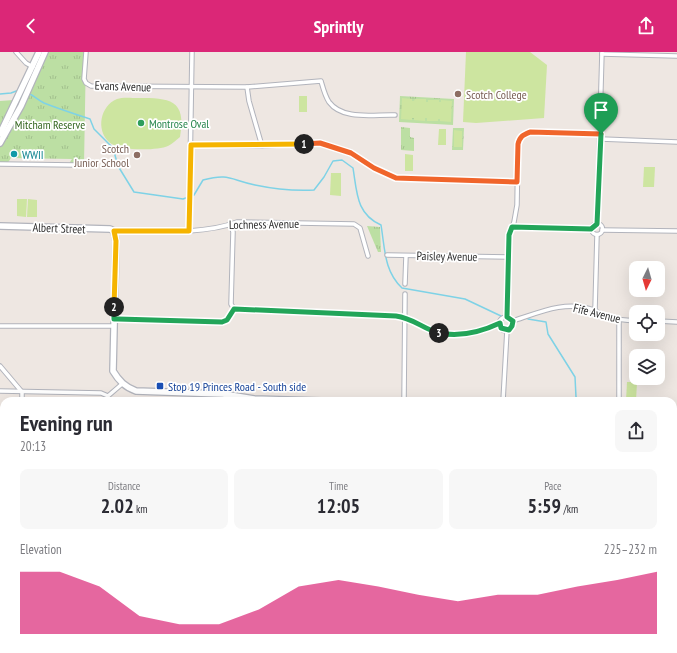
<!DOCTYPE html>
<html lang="en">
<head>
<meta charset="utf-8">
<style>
	:root { --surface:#fff; --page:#f7f7f7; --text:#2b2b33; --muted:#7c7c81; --accent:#db2777 }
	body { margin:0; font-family:"PT Sans Narrow",sans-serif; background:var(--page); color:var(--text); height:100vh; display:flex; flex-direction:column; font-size:15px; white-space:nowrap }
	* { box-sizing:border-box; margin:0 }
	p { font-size:13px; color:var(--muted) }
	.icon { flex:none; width:22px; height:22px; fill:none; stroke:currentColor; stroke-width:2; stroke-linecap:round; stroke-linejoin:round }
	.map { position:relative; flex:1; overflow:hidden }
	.sheet { position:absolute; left:0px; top:345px; width:677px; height:256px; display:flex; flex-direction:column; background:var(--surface); border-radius:12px 12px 0 0; box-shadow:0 4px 16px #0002 }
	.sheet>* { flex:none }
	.needle { width:26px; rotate:185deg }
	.controls { position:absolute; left:629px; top:209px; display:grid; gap:8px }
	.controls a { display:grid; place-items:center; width:36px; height:36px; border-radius:8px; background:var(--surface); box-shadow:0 4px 16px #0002; font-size:20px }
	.pin { position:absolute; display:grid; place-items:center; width:34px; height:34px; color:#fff; margin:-41px -17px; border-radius:50% 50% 50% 0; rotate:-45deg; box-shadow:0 0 4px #0007 }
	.pin .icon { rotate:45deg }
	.km { position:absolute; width:20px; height:20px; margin:-10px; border-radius:50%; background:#222; color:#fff; font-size:11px; line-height:20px; text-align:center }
	.round { display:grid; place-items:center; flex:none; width:42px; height:42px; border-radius:8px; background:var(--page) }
	.overview { display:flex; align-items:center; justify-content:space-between; height:68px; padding:0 20px }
	h1 { font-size:22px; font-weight:800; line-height:30px }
	.figures { display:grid; grid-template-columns:repeat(3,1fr); gap:6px; height:68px; padding:4px 20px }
	.figures div { display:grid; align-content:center; border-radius:8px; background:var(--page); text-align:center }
	.figures b { font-size:20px; font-weight:800 }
	.figures small { font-size:11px; font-weight:400 }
	.figures p { font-size:11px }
	.chart { height:112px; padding:8px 20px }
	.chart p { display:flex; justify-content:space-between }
	.chart svg { width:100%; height:72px; margin-top:4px; fill:var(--accent); opacity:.7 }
	header { display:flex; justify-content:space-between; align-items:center; height:52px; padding:0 20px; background:var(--accent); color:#fff; font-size:18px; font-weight:800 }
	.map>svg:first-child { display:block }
	.grass { fill:url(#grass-tufts) }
	.pitch { fill:#cde5a0 }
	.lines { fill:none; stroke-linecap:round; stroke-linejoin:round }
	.stream { stroke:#7ed2e6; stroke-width:1.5 }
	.street-casing { stroke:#b2b4bc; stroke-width:5.5 }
	.secondary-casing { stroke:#b2b4bc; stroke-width:8 }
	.street { stroke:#fff; stroke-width:3.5 }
	.secondary { stroke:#fff; stroke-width:5.5 }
	.split-1-casing { stroke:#fff; stroke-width:8 }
	.split-2-casing { stroke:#fff; stroke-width:8 }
	.split-3-casing { stroke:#fff; stroke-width:8 }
	.split-4-casing { stroke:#fff; stroke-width:8 }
	.split-1 { stroke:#f0652b; stroke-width:5 }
	.split-2 { stroke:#f5b400; stroke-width:5 }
	.split-3 { stroke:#22a559; stroke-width:5 }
	.split-4 { stroke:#22a559; stroke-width:5 }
	.education-dot { fill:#8d6e63; stroke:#fff; stroke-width:1.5 }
	.leisure-dot { fill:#2e9e5b; stroke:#fff; stroke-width:1.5 }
	.culture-dot { fill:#0f9aa8; stroke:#fff; stroke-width:1.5 }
	.transit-dot { fill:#1a4fb4; stroke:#fff; stroke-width:1.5 }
	.labels { text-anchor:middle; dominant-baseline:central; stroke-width:3.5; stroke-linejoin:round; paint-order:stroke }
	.street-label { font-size:12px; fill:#2e2e2e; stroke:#fff }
	.education-label { font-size:12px; fill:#785e54; stroke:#fff; text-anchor:start }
	.leisure-label { font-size:12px; fill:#27864d; stroke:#fff; text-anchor:start }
	.park-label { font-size:12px; fill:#356721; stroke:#fff }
	.culture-label { font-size:12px; fill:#0d838f; stroke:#fff; text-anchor:start }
	.transit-label { font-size:12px; fill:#164399; stroke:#fff; text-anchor:start }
</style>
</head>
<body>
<header><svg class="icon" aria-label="back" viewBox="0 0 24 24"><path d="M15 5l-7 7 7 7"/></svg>Sprintly<svg class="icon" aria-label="share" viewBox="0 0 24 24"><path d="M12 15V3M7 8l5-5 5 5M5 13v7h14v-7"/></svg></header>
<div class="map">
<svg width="677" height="601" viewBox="0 0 677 601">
	<defs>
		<pattern id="grass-tufts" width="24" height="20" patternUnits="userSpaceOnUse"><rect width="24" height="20" fill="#bcdfa3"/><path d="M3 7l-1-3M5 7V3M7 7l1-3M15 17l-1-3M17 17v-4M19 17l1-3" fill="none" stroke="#a2c08d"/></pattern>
	</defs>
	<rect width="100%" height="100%" fill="#eee7e2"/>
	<g class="grass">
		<polygon points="45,0 86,0 84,113 68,113 72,107 11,106 7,112 0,112 0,91"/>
		<polygon points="400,44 454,47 453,73 399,70"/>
		<polygon points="14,48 0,75 0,49"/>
		<polygon points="401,75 410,76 410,85 414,86 414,99 401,98"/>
		<polygon points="453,76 464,76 463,98 452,98"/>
		<polygon points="367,174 380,175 381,200 378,200"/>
	</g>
	<g class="pitch">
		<polygon points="466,0 530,0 547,13 544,66 476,71 463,70"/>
		<rect x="299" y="44" width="8" height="16"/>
		<path d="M138,46C169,46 187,47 180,85C176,88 172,92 168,94C157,99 117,99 109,90C96,78 100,54 117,47C122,45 132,46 138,46Z"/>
		<polygon points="402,46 412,47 412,49 414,49 415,47 426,47 426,50 428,50 428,48 439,48 439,50 441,50 441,48 452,49 451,70 440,69 440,67 438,67 438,69 427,69 427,66 425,66 425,69 414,68 414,66 412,66 412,68 401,67"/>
		<polygon points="439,77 446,77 446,93 438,93"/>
		<polygon points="454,78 462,79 462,95 454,95"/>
		<polygon points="405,102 413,103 413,119 405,119"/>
		<polygon points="644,115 655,115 654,135 643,135"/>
		<polygon points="331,121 341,121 341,144 330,143"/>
		<polygon points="17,147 27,147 26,165 17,164"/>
		<polygon points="28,147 37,148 37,165 27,165"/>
		<polygon points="627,330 637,330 636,349 626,349"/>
	</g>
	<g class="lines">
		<g class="stream">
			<path d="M22,39C32,41 36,47 44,51C59,57 75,62 90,67L94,77L113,96L118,114L134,140L183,147L194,143L203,128C230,121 230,128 255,133C274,137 294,139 314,138L324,125L333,109L342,108L353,116C357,140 356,162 381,173C385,197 384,219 402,236L465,247L501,264"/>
			<polyline points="0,42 11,41 19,38"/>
			<polyline points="528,267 546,270 548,282 575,325 576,345 582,349"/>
			<polyline points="673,425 677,430"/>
		</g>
		<defs>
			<g id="street">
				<polyline points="16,0 26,11 33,15"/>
				<polyline points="86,0 84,27 86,31 91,34 247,35 249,49 262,94"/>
				<polyline points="602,2 677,4"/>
				<path d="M247,35L321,29C323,36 325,44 329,50C343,69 375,62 395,63"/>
				<polyline points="601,87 677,90"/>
				<polyline points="191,93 262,94 320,91 351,101 374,116 396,126 517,130"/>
				<polyline points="0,112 75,113"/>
				<circle cx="597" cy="177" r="5.5"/>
				<polyline points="597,172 602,0"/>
				<polyline points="231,173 233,180 231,252 234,257"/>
				<polyline points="512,175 591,177"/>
				<polyline points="602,178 677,179"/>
				<path d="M114,179C139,175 164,181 189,179C204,178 224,175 237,170L354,172L360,176L368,204"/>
				<polyline points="189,179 192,0"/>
				<polyline points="387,203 508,205"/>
				<polyline points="405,232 406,204"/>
				<path d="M234,257L397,264C411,265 418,273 430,279C450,288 482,280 500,271"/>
				<polyline points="595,258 597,183"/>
				<polyline points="507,265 509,183 514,170 517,153 518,92 520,85 529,80 601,82"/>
				<circle cx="506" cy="272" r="7"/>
				<polyline points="114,267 222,270 227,268 234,257"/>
				<path d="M513,269C540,260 566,248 594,258C597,259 599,262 602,263C613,268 625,268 636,269"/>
				<polyline points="658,269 677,270"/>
				<polyline points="0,274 114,274"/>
				<polyline points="0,314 22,340 22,349"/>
				<polyline points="0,339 101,341 108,344 122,332"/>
				<polyline points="404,349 405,242"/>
				<polyline points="503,349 507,278"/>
				<polyline points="619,349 619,268"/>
				<polyline points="0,456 4,456"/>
				<polyline points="0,543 4,543"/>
				<polyline points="673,593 677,594"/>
				<polyline points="15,601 15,597"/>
				<polyline points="100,601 100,597"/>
				<polyline points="184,601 184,597"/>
				<polyline points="363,601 363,597"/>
				<polyline points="505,601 506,597"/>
				<polyline points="661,601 661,597"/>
			</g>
			<g id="secondary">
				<polyline points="0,82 39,0"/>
				<polyline points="0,91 21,54 45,0"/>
				<path d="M0,174L110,177L114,179L116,189L113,319C119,329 125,335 136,339L223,342L254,347L321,349"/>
				<polyline points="673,359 677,359"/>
				<polyline points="673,376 677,380"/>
				<polyline points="673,528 677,532"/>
			</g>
		</defs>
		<use href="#street" class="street-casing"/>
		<use href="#secondary" class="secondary-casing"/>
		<use href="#street" class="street"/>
		<use href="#secondary" class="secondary"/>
	</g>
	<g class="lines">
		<defs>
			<path id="split-1" d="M304,92L320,91L351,101L374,116L396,126L517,130L518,92C520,84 523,83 530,80L601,82"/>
			<polyline id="split-2" points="114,255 116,189 114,179 189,179 191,93 304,92"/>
			<path id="split-3" d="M114,255V267H118L222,270L227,268L234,257L396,264C413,266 423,277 439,281"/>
			<path id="split-4" d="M439,281C459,285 481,280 500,271L501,276L509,278L512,274L513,269L507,265L509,183L512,175L591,177L597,172L601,82"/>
		</defs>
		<use href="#split-1" class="split-1-casing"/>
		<use href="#split-2" class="split-2-casing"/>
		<use href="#split-3" class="split-3-casing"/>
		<use href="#split-4" class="split-4-casing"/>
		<use href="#split-1" class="split-1"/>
		<use href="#split-2" class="split-2"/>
		<use href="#split-3" class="split-3"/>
		<use href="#split-4" class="split-4"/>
	</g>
	<g class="education-dot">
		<circle cx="458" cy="42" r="4"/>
		<circle cx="137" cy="103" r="4"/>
	</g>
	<circle class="leisure-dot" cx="141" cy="71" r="4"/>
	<circle class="culture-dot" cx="14" cy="102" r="4"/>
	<rect class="transit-dot" x="156" y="330" width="8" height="8" rx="2"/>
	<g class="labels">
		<g class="street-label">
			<text transform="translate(123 34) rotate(2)">Evans Avenue</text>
			<text transform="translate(264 172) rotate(-1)">Lochness Avenue</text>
			<text transform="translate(59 176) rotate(2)">Albert Street</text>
			<text transform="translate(447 204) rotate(1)">Paisley Avenue</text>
			<text transform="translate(597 261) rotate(14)">Fife Avenue</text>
		</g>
		<g class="education-label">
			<text x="466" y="42">Scotch College</text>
			<text x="129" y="96" text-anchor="end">Scotch<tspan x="129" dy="14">Junior School</tspan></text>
		</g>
		<g class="leisure-label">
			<text x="149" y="71">Montrose Oval</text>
		</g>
		<g class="park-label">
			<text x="50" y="72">Mitcham Reserve</text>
		</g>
		<g class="culture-label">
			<text x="22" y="102">WWII</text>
		</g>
		<g class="transit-label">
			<text x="168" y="334">Stop 19 Princes Road - South side</text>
		</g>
	</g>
</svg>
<div class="controls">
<a><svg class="needle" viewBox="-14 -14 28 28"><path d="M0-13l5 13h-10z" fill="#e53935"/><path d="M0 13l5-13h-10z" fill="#7c7c81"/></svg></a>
<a><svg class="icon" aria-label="locate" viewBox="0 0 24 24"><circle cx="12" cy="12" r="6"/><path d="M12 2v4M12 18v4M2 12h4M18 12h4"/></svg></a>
<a><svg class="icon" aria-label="layers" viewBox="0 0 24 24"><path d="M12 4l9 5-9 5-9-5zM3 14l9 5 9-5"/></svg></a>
</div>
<div class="pin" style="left:601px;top:82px;background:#1e9e55"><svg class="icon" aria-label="arrive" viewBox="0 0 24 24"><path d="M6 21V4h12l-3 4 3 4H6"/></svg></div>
<b class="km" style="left:304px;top:92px">1</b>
<b class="km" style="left:114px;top:255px">2</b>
<b class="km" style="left:439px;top:281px">3</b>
<section class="sheet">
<div class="overview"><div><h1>Evening run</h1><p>20:13</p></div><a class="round"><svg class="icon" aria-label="share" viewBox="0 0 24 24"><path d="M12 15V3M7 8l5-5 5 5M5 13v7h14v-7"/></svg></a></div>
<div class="figures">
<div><p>Distance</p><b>2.02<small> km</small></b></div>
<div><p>Time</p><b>12:05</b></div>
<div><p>Pace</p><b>5:59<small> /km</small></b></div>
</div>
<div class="chart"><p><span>Elevation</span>225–232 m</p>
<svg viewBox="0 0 160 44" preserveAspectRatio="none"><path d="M0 44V6L10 6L20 15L30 33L40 38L50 38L60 29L70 15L80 11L90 15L100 20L110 24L120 20L130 20L140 15L150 11L160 6V44z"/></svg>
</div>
</section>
</div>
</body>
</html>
